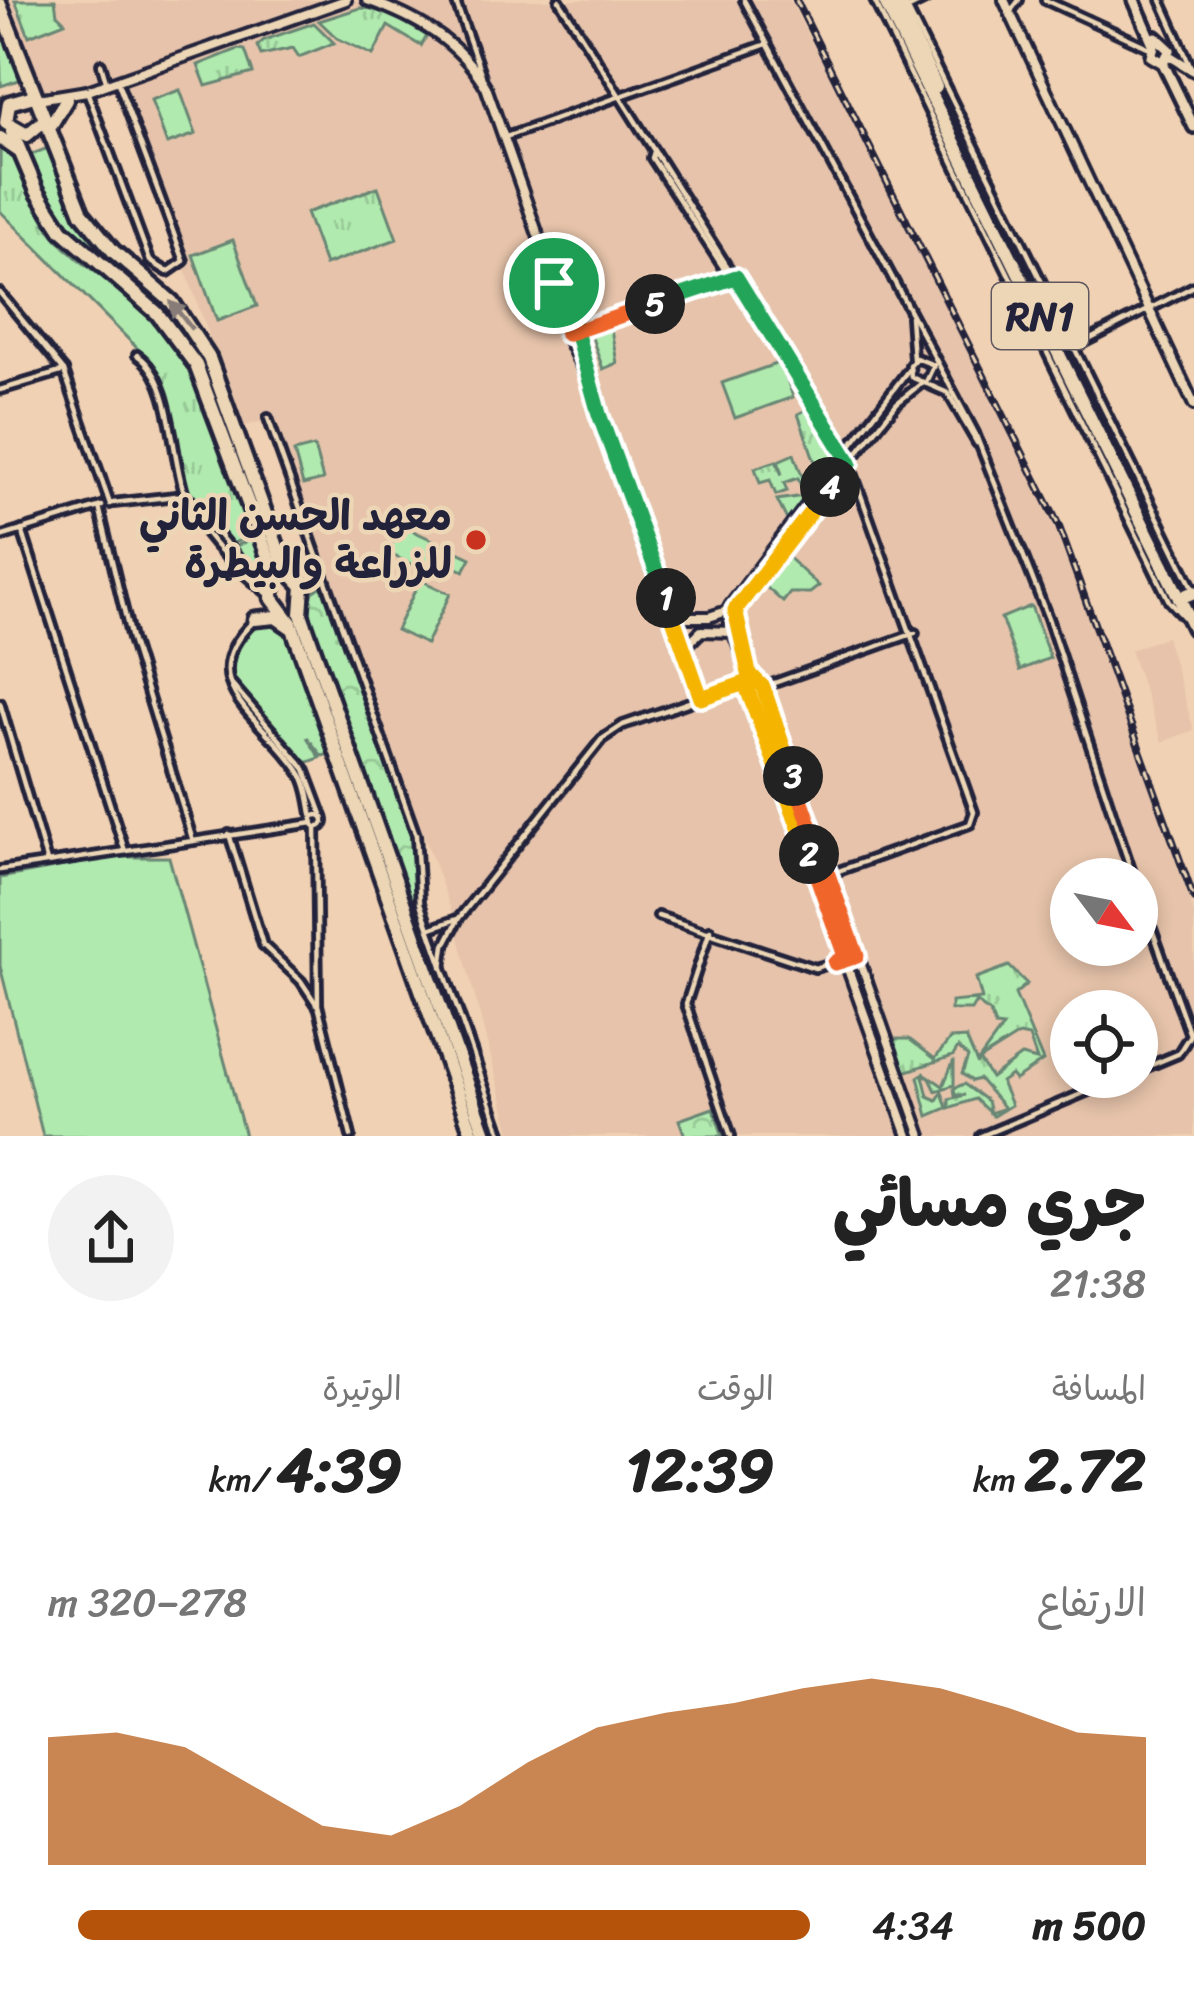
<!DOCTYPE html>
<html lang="ar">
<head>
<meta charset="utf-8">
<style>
	:root { --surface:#fff; --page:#f2f2f2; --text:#222; --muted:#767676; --accent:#b45309 }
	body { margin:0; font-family:Sriracha,"Playpen Sans Arabic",sans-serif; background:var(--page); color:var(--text); direction:rtl; height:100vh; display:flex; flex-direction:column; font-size:45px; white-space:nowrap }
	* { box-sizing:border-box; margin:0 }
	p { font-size:39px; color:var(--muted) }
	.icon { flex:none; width:66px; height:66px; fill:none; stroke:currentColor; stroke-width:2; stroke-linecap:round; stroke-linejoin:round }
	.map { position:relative; height:1136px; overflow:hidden; direction:ltr }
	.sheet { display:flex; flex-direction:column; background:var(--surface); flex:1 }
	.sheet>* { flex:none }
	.needle { width:78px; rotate:122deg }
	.fabs { position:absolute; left:1050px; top:858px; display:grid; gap:24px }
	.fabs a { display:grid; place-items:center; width:108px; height:108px; border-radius:50%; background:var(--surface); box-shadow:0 6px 18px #0003; font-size:60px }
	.pin { position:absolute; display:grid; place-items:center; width:102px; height:102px; color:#fff; margin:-51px; border:6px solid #fff; border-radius:50%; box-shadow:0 3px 12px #0007 }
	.km { position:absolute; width:60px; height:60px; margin:-30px; border-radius:50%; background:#222; color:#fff; font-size:33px; line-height:60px; text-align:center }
	.round { display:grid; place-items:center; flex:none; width:126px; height:126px; border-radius:63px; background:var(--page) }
	.overview { display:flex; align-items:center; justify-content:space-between; height:204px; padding:0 48px }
	h1 { font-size:66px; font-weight:800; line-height:90px }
	.figures { display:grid; grid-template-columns:repeat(3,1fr); gap:18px; height:204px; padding:12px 48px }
	.figures div { display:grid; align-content:center }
	.figures b { font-size:60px; font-weight:800 }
	.figures small { font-size:33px; font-weight:400 }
	.figures p { font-size:33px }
	.chart { height:336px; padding:24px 48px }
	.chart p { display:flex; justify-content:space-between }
	.chart svg { width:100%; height:216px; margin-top:12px; fill:var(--accent); opacity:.7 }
	ul { padding:0 48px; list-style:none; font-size:39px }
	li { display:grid; grid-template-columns:192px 144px 1fr; align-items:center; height:90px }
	li i { height:30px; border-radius:15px; background:var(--accent) }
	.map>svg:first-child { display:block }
	.built { fill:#e6c3aa; fill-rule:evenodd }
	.grass { fill:url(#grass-tufts); stroke:#698674; stroke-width:3; fill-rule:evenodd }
	.forest { fill:url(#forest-crowns); stroke:#698674; stroke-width:3 }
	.green { fill:#b0eaae; stroke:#698674; stroke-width:3 }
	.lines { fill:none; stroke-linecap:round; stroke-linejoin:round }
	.minor-casing { stroke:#22223b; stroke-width:14 }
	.tertiary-casing { stroke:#22223b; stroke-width:16 }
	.secondary-casing { stroke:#22223b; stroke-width:18 }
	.primary-casing { stroke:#22223b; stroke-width:21 }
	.minor { stroke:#ecd6b5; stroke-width:4.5 }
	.tertiary { stroke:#ecd6b5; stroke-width:8 }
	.secondary { stroke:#ecd6b5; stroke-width:9 }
	.primary { stroke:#ecd6b5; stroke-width:12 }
	.tram { stroke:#22223b; stroke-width:3 }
	.rail-casing { stroke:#22223b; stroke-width:8 }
	.rail { stroke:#ecd6b5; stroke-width:3; stroke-dasharray:9; stroke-linecap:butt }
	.oneway { fill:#877c78 }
	.split-1-casing { stroke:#fff; stroke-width:24 }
	.split-2-casing { stroke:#fff; stroke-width:24 }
	.split-3-casing { stroke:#fff; stroke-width:24 }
	.split-4-casing { stroke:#fff; stroke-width:24 }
	.split-5-casing { stroke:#fff; stroke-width:24 }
	.split-6-casing { stroke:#fff; stroke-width:24 }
	.split-1 { stroke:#22a559; stroke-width:15 }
	.split-2 { stroke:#f5b400; stroke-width:15 }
	.split-3 { stroke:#f0652b; stroke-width:15 }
	.split-4 { stroke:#f5b400; stroke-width:15 }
	.split-5 { stroke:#22a559; stroke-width:15 }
	.split-6 { stroke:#f0652b; stroke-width:15 }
	.poi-dot { fill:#c8321e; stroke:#ecd6b5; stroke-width:4.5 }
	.labels { text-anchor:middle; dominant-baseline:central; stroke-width:9; stroke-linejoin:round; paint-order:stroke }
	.shield { fill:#ecd6b5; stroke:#5f5860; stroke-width:3 }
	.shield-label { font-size:39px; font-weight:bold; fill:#22223b }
	.poi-label { font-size:42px; font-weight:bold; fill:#22223b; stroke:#ecd6b5; text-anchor:end }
</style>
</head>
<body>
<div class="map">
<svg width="1194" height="1136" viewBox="0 0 1194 1136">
	<defs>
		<pattern id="grass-tufts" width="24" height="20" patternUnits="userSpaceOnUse" patternTransform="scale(3)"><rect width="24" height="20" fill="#b0eaae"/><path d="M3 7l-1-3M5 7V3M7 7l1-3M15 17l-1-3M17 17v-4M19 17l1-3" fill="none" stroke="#97c897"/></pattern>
		<pattern id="forest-crowns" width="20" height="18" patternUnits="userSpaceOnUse" patternTransform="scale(3)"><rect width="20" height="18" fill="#b0eaae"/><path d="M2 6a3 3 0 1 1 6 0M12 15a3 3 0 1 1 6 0" fill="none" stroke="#97c897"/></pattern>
	</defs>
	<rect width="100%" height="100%" fill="#f0d1b3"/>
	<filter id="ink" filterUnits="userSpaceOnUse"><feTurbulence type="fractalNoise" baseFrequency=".00833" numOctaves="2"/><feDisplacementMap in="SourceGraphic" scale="24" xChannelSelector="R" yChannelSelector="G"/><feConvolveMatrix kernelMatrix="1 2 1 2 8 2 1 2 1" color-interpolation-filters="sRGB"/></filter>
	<g filter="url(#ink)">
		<g class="built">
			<polygon points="9,0 326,0 49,96 42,92"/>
			<path d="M350,0H790L1015,438L1075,576L1194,914V1136H512L453,915L369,685L266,420L242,427L117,80ZM1071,879H1137V945H1071ZM1071,1011H1137V1077H1071Z"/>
			<polygon points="1166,637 1194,730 1162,742 1130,650"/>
		</g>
		<g class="grass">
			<polygon points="15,0 55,0 57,14 65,22 29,36"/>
			<polygon points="360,8 385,10 427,36 421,46 388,26 373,55 337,38 319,21"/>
			<polygon points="314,23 334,43 299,57 293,48 261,55 257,46 264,40"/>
			<polygon points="238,49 245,50 253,73 206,86 198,65"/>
			<path d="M0,144C26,162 31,204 50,230C76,265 117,283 147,313C207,375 226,456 253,535L229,545L187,489L166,396L147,358L0,211Z"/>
			<polygon points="378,187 397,239 325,265 306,213"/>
			<polygon points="611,329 617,363 603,369 591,335"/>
			<polygon points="810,408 841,457 789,524 777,500 804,496 798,478 784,483 787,491 776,495 770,480 760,483 755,468 776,461 782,475 778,461 794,454 804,481 820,476 798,414"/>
			<polygon points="254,538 264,567 262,571 253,571 231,548"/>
			<path d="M1009,966L1027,984L1015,994L1043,1061L1015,1080L1011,1075L1001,1082L1011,1105L993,1116L975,1099L949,1108V1099L965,1095H955L954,1088L964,1084L987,1101L990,1113L1004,1108L979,1079L972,1081L962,1074L968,1057L958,1048L953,1056L904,1072L892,1039H909L935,1059L950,1039L966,1038L977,1063L1003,1027L995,1026L990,1013L976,1002L971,1010H951V1002L982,999L976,978ZM1019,1035L1029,1037L1037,1060L1021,1056L991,1078L979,1060Z"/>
			<polygon points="954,1060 954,1085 936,1091 929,1076 923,1076 928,1096 937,1100 942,1092 947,1108 928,1116 918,1077 924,1073 943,1086"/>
		</g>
		<g class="forest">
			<polygon points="322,586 413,841 417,905 469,1055 465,1057 308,612 313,592"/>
			<polygon points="713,1108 723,1136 685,1136 679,1120"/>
		</g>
		<g class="green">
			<polygon points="0,16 22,79 1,86"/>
			<polygon points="180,90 196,134 167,144 151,100"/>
			<path d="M48,148L75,209L167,303L204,357L198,360C134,297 65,240 27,156Z"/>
			<polygon points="233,240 257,306 217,321 193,255"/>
			<polygon points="781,362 793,397 735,418 722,383"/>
			<polygon points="314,447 323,480 303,485 294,452"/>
			<polygon points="396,523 471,558 464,571 447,563 440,578 390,554"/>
			<polygon points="784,554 819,586 810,593 790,593 783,602 765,586 765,577"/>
			<polygon points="420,580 450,594 426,644 396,630"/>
			<polygon points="1031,606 1050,658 1020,670 1001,618"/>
			<path d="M271,621L286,628L331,754L322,756L307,737L320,758L300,765L243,705L229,672C233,645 243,626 271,621Z"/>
			<polygon points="113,857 169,857 245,1136 43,1136 0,966 0,878"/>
		</g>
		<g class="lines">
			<defs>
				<g id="minor">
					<polyline points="455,0 482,76"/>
					<polyline points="559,0 847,456 974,812 970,824 830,874"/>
					<polyline points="744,0 975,433 1048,618 1134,879"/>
					<polyline points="874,0 1169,601 1183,616"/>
					<polyline points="903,0 1192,587"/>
					<polyline points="1045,0 1152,49"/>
					<polyline points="1161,0 1190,65"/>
					<polyline points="909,8 925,0"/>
					<polyline points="1010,12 1019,0"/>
					<polyline points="101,64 106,81"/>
					<polyline points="87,91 150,261 168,272 184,261 118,83"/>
					<polyline points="503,138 767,44"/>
					<polyline points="654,152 652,158 730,278"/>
					<polyline points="0,293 64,371 110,504"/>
					<polyline points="910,316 913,359"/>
					<polyline points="575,330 734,277"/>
					<polyline points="1073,348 1194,286"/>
					<path d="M137,355C175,380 170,460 187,501C202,536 238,570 267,593"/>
					<polyline points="926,382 934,365 916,358 910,365 911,377 948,393 977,443"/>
					<polyline points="0,390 64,371"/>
					<polyline points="268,418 416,835 420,903 502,1136"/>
					<polyline points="189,498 250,573"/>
					<polyline points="113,503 185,495"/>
					<polyline points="99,507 131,639 193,841"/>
					<polyline points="22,530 125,851"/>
					<polyline points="0,537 102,506"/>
					<path d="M254,621C185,686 270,722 301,774C309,786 310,805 313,819"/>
					<polyline points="729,631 728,607 909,369"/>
					<polyline points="736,632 740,601 897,403 923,382"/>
					<polyline points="231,683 305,769 323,817"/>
					<polyline points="763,687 915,633"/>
					<polyline points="0,703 47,862"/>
					<circle cx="318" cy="821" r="6"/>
					<polyline points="316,827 318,1005 351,1136"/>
					<polyline points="229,834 263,945 301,981 317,1005"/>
					<polyline points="0,870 313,823"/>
					<polyline points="1137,887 1190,1035 1178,1054 1137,1071"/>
					<polyline points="658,916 815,968 857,956"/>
					<polyline points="429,929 457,919"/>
					<polyline points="710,930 686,1004 731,1136"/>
					<polyline points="442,968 445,945 459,918 602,739 623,725 701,698"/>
					<polyline points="981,1136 1122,1077"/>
				</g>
				<g id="tertiary">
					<path d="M367,0C416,17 459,41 486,87L701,698L745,683"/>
					<polyline points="1004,0 1194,405"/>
					<polyline points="1170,56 1194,71"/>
					<polyline points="38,99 87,91 346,0"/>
					<polyline points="554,284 563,329 584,371"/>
					<polyline points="678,617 709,617 727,611"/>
					<polyline points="685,647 701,631 733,632 749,672"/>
					<polyline points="749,673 765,692 921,1136"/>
					<polyline points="745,683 908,1136"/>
				</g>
				<g id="secondary">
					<polyline points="1134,0 1154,46 1151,56 1163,63 1194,127"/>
					<polyline points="1156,37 1170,50 1163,63"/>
				</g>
				<g id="primary">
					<polyline points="884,0 1194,628"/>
					<polyline points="895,0 936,87"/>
					<polyline points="0,5 82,213 113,251 172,302 209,358 284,566 303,586 301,614 486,1136"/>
					<polyline points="34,96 9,103 6,123 27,135 45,120"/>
					<polyline points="51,125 66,100"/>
					<polyline points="12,132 37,191 62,230 157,313 196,365 273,570 272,598 291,623 473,1136"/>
					<polyline points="0,138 19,151"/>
					<polyline points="252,575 264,575 271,563"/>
					<polyline points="1187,595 1194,592"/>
					<polyline points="255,619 276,617 292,628"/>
				</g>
			</defs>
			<use href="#minor" class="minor-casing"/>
			<use href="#tertiary" class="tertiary-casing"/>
			<use href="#secondary" class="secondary-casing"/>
			<use href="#primary" class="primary-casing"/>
			<use href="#minor" class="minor"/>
			<use href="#tertiary" class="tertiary"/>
			<use href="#secondary" class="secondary"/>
			<use href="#primary" class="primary"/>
			<polyline class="tram" points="760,691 916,1136"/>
			<defs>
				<polyline id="rail" points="796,0 1058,524 1194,899"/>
			</defs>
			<use href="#rail" class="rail-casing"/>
			<use href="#rail" class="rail"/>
		</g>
		<defs><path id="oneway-solid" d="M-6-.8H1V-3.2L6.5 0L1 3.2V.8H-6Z" transform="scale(3)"/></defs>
		<use class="oneway" href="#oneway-solid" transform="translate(181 315) rotate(-128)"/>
	</g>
	<g class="lines" filter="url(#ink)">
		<defs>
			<polyline id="split-1" points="554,283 574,324 599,414 666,598"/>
			<polyline id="split-2" points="666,598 701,698 745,683 809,854"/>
			<polyline id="split-3" points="793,776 857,956 835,963 845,956 809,854"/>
			<polyline id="split-4" points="793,776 763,687 749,673 735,610 830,487"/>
			<polyline id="split-5" points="655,304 736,277 850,463 830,487"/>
			<polyline id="split-6" points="554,283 567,334 655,304"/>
		</defs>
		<use href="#split-1" class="split-1-casing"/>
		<use href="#split-2" class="split-2-casing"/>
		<use href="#split-3" class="split-3-casing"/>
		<use href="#split-4" class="split-4-casing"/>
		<use href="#split-5" class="split-5-casing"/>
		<use href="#split-6" class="split-6-casing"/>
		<use href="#split-1" class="split-1"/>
		<use href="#split-2" class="split-2"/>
		<use href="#split-3" class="split-3"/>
		<use href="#split-4" class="split-4"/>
		<use href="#split-5" class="split-5"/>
		<use href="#split-6" class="split-6"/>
	</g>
	<circle class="poi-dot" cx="476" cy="540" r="12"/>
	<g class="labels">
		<rect class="shield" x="992" y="283" width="96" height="66" rx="9"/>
		<g class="shield-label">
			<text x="1040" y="316">RN1</text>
		</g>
		<g class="poi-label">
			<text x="452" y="516">معهد الحسن الثاني<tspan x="452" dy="48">للزراعة والبيطرة</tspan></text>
		</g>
	</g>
</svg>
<div class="fabs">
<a><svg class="needle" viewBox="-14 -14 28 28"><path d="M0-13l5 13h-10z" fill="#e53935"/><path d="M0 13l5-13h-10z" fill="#767676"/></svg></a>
<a><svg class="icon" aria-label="locate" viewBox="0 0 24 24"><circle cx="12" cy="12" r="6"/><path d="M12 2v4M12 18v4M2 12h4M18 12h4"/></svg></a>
</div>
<div class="pin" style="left:554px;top:283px;background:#1e9e55"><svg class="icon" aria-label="arrive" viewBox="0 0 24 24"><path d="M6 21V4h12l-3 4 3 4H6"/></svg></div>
<b class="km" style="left:666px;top:598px">1</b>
<b class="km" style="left:809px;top:854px">2</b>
<b class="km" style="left:793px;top:776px">3</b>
<b class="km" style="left:830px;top:487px">4</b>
<b class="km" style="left:655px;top:304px">5</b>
</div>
<section class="sheet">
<div class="overview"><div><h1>جري مسائي</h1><p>21:38</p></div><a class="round"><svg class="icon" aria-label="share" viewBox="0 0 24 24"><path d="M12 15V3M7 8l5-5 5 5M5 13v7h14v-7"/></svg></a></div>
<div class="figures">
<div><p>المسافة</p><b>2.72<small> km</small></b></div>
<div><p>الوقت</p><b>12:39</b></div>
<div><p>الوتيرة</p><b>4:39<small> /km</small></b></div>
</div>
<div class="chart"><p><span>الارتفاع</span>278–320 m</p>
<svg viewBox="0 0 160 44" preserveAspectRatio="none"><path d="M0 44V18L10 17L20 20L30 28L40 36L50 38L60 32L70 23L80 16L90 13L100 11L110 8L120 6L130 8L140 12L150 17L160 18V44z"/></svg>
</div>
<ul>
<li><b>500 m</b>4:34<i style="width:96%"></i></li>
</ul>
</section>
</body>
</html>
